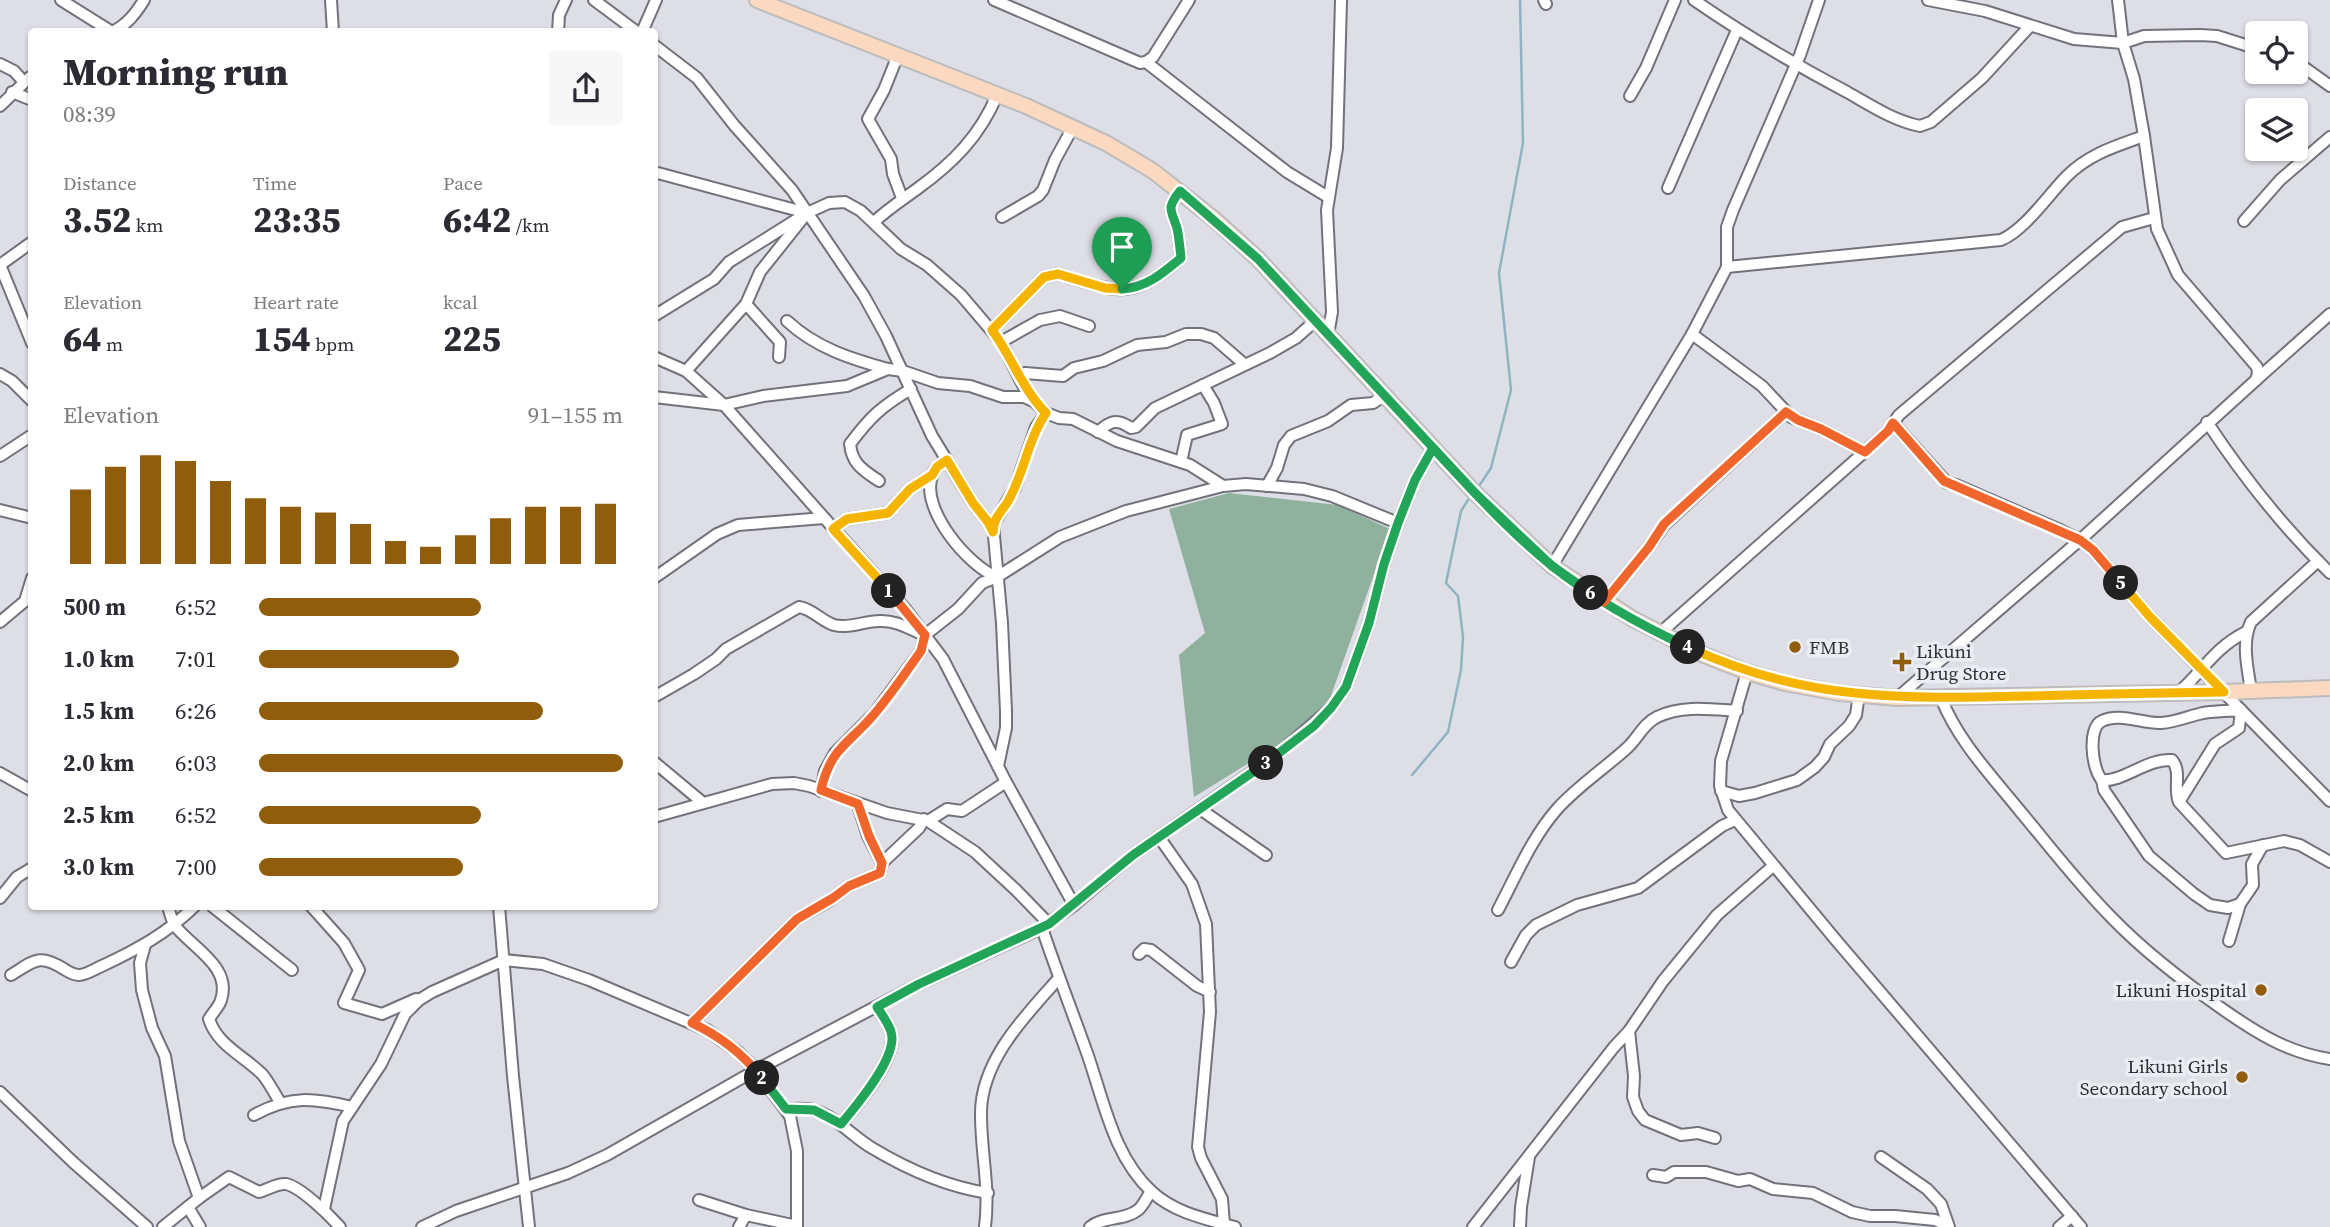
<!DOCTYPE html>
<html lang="en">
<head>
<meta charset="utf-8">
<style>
	:root { --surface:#fff; --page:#f7f7f7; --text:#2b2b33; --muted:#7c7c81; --accent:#905d0d }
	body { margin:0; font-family:"Source Serif 4",serif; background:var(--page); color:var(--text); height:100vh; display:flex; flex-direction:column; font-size:26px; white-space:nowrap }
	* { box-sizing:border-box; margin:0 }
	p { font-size:23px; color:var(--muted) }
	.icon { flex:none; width:38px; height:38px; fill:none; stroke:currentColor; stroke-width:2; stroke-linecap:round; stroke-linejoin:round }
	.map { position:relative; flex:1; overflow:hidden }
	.sheet { position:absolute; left:28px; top:28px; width:630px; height:882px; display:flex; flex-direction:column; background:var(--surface); border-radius:7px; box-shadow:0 2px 5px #0004 }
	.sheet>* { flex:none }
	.fabs { position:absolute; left:2245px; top:21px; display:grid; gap:14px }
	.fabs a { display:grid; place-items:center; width:63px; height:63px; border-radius:7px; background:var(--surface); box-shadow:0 2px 5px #0004; font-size:35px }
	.pin { position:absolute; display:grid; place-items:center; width:60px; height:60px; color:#fff; margin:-72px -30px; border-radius:50% 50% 50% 0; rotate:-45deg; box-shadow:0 0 7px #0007 }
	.pin .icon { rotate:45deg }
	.km { position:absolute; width:35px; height:35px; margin:-18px; border-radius:50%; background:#222; color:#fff; font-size:19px; line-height:35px; text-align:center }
	.round { display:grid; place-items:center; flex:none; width:74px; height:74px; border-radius:7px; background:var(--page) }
	.summary { display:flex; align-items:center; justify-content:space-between; height:119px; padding:0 35px }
	h1 { font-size:38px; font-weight:800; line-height:52px }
	.stats { display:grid; grid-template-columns:repeat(3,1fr); gap:10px; height:119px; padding:7px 35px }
	.stats div { display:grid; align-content:center }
	.stats b { font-size:35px; font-weight:800 }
	.stats small { font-size:19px; font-weight:400 }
	.stats p { font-size:19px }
	.chart { height:196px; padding:14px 35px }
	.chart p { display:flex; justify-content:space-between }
	.chart svg { width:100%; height:126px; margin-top:7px; stroke:var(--accent); stroke-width:6 }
	ul { padding:0 35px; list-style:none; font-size:23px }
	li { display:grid; grid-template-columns:112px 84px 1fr; align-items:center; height:52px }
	li i { height:18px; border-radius:9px; background:var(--accent) }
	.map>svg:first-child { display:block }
	.forest { fill:#90b19d }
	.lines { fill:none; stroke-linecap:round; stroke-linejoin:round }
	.stream { stroke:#8cb4c1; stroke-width:2.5 }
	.minor-casing { stroke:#72737a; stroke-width:14 }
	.major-casing { stroke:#bdbdbe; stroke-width:18 }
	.minor { stroke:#fff; stroke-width:10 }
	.major { stroke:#fad9c0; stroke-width:14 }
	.split-1-casing { stroke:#fff; stroke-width:14 }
	.split-2-casing { stroke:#fff; stroke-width:14 }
	.split-3-casing { stroke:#fff; stroke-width:14 }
	.split-4-casing { stroke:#fff; stroke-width:14 }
	.split-5-casing { stroke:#fff; stroke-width:14 }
	.split-6-casing { stroke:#fff; stroke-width:14 }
	.split-7-casing { stroke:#fff; stroke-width:14 }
	.split-1 { stroke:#f5b400; stroke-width:9 }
	.split-2 { stroke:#f0652b; stroke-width:9 }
	.split-3 { stroke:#22a559; stroke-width:9 }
	.split-4 { stroke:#22a559; stroke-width:9 }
	.split-5 { stroke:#f5b400; stroke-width:9 }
	.split-6 { stroke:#f0652b; stroke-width:9 }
	.split-7 { stroke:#22a559; stroke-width:9 }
	.poi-dot { fill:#905d0d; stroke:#ebedf4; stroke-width:2.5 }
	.labels { text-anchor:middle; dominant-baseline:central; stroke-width:7; stroke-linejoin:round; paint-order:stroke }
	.poi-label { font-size:19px; fill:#303033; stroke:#ebedf4; text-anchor:start }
</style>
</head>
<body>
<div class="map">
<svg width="2330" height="1227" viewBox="0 0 2330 1227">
	<rect width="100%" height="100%" fill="#dedfe6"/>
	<polygon class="forest" points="1229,493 1338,505 1390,529 1327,707 1278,745 1194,797 1179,655 1205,633 1169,509"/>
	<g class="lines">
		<g class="stream">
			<polyline points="1479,486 1491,468 1511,390 1499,273 1523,143 1520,0"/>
			<polyline points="1412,775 1448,732 1461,670 1463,637 1458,596 1446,583 1461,511 1468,500"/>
		</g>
		<defs>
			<g id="minor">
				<path d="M61,0L112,32C127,25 136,13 144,0"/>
				<polyline points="331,0 333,32"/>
				<polyline points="594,0 637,32"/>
				<polyline points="994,0 1140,63 1146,62 1153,57 1189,0"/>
				<polyline points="1544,0 1546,4"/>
				<path d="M1694,0C1743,34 1794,64 1847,92C1870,105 1894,121 1920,126L1931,122L1982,78L2029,27"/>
				<polyline points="1928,0 1985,11 2074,39 2123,43 2144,36 2200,35 2217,36 2258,49"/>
				<polyline points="558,32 559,15 566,0"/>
				<polyline points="642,32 656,0"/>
				<polyline points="654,45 697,78 734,125 792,190 864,296 886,336 932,436 973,503 988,522 993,532"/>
				<polyline points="898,55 884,90 868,119 891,159 893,174 902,198"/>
				<polyline points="1146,62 1287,172 1328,197"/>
				<polyline points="0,64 14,71 24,82"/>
				<polyline points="2296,64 2305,68 2330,86"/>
				<polyline points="12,92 32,100"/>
				<polyline points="1630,96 1646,68 1675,0"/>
				<polyline points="0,106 30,77"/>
				<polyline points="654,172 807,213 760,272 746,304 686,371"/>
				<polyline points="1668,188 1737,30"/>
				<polyline points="1002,217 1038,196 1043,190 1055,160 1073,127"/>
				<polyline points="2244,221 2280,180 2330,137"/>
				<path d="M874,222C888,209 902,200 917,189C953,163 980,136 997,95"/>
				<polyline points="0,265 32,343"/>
				<polyline points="0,265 32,242"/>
				<path d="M1727,267L2001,240C2025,230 2048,195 2067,176C2089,154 2116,146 2144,136"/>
				<polyline points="746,304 780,342 779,357"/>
				<polyline points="654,316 714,279 729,262 807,213 829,203 845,202 861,211 901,249 927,265 961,295 1001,342 1026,391 1034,401"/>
				<path d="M787,321C816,348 851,359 888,369"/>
				<path d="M992,330L1044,277L1058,274C1117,292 1131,302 1181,258C1180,248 1179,237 1177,228C1171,209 1166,209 1180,191"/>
				<polyline points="1692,334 1762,386 1791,417 1821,429 1865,452"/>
				<polyline points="1328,335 1332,312 1327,210 1337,148 1341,0"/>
				<polyline points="1001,342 1040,320 1060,316 1089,326"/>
				<polyline points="654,357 686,371 724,405 906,610 943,659 1006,782 1074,905"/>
				<polyline points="0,374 12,381 32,401"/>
				<polyline points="1019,375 1025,373 1063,376 1074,368 1103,361 1137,345 1166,342 1186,334 1201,334 1214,338 1244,364"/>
				<polyline points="2256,380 2330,314"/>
				<polyline points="654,397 724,405 763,396 847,386 888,369 903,371 938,383 970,386 1003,397 1024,397 1035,402 1046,413 1059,418 1073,419 1117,441 1190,465 1223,486"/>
				<path d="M2207,422C2244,478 2282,526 2330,573"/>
				<polyline points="1893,423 1947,483 1956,485 2060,530 2080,540 2093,550 2150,617 2330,801"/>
				<path d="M1098,432C1110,421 1117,418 1131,428L1136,427L1155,408L1270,353L1296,338L1315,321"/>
				<polyline points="0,456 32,435"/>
				<path d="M947,460C941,464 934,468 932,476C920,509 968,566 997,577"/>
				<polyline points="1181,462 1187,435 1222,424 1214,403 1203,385"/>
				<path d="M879,481C863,470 852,464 850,444C870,417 882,406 911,389"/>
				<polyline points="1267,486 1277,468 1284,445 1291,436 1328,421 1351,405 1373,403 1385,395"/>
				<polyline points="0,510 32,518"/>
				<polyline points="833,529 847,519 888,513 910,489 932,475"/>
				<polyline points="1552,566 1692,334 1727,267 1727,227 1733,210 1800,55 1819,0"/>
				<polyline points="654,578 717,534 738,525 824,518"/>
				<polyline points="1604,602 1649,547 1664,525 1786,412"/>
				<polyline points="0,622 25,601 32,578"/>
				<polyline points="1659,634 1888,431 1899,415 2122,227 2154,218"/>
				<polyline points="1747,672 1721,761 1720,786 1728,810 1835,939 2081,1227"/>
				<path d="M2251,691C2248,669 2241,643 2251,622L2318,561"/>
				<path d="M2178,693C2204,670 2214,648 2246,632"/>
				<path d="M654,697L694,674L716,659L726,649L799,607C813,609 821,621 834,625C849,629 865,621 879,621C895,620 908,628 922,634"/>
				<polyline points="1897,698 2080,540 2256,380 2258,373 2257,367 2178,275 2157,229 2144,136 2134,79 2123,43 2118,0"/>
				<path d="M1941,698C1958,741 1991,775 2020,811C2051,848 2080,886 2114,920C2146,953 2183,981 2221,1008C2255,1032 2288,1053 2330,1059"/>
				<polyline points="654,762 702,802"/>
				<polyline points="998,766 1006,728 1006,711 1002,623 993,525 1015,488 1036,427 1046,413"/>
				<polyline points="0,773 32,791"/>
				<polyline points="2102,780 2104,790 2149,856 2194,894 2210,905 2228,908 2240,904"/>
				<polyline points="821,791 825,771 835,753 875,713 921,651 925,635 958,609 982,583 997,577 1060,537 1126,511 1223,486 1246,484 1304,489 1332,496 1398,523"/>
				<polyline points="1721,791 1739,796 1755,793 1797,780 1815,767 1824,757 1830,744 1849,726 1856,715 1859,694"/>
				<path d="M2179,802L2215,744L2239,728L2241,710C2229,711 2216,711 2203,713C2189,716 2176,722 2161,723C2143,724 2119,712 2102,721C2087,727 2092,770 2102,780C2121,783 2148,758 2172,760C2182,772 2173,788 2179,802L2226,853L2284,841L2300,845L2330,862"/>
				<polyline points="1200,809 1266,855"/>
				<polyline points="654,817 772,784 794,783 809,786 887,813 928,821 975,852 1016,890 1049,924"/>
				<polyline points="928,821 947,809 962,811 1006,782"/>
				<polyline points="1159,837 1192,884 1206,924 1210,1012 1198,1147 1201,1158 1222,1199 1224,1224"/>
				<polyline points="882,863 919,828 924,819"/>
				<polyline points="0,898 17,877 32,868"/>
				<path d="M168,906C170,914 172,922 176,927C193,948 232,967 221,1000C219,1007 213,1012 209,1019C217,1045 244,1056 262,1074C269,1082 274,1093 280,1102"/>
				<polyline points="212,906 292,970"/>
				<polyline points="311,906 344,943 359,970 344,1003 382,1014 416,999"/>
				<polyline points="499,906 513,1076 529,1227"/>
				<path d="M1498,910C1516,876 1532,837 1558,808C1579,785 1604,769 1627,748C1638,738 1643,724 1657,717C1681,705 1710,709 1737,711"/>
				<path d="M1042,928C1056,970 1072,1011 1087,1053C1104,1101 1113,1156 1152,1192C1175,1213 1206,1219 1235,1227"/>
				<polyline points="2229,941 2240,904 2253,885 2252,864 2263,845"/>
				<polyline points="145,945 140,963 142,990 152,1028 165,1056 179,1141 199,1198"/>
				<polyline points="1139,954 1144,949 1151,950 1197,986 1210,992"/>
				<polyline points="1511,962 1526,935 1536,925 1577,905 1638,888 1722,826 1735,820"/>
				<path d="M11,975C34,961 39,953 64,969C69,972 73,975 79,975C87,975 96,968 104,965C138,949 167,933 195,906"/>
				<polyline points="692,1023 797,919 829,901 849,886 880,873 882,863 868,836 858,805"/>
				<polyline points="1629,1031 1634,1076 1633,1097 1638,1111 1645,1120 1681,1135 1698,1133 1715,1138"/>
				<polyline points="0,1092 74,1163 147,1227"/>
				<path d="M786,1109C795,1109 805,1108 813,1110C836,1116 853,1137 872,1148C907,1169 948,1187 988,1193"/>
				<path d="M254,1115C290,1095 314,1098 352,1107"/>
				<path d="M841,1124C856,1106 899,1057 891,1032C889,1024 882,1015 877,1007"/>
				<polyline points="1881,1157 1927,1189 1941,1204 1949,1227"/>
				<polyline points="1653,1175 1666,1177 1674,1172 1706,1172 1738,1181 1750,1179 1773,1189 1813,1193 1852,1212 1870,1216 1895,1216 1935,1220 1948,1226"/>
				<polyline points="699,1200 746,1215 797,1226"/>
				<polyline points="188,1207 200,1227"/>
				<polyline points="324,1209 343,1121 381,1064 405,1014 419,1000 432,992 504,960 543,964 589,980 707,1030 738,1052 756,1070 790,1116 797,1151 797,1227"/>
				<path d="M163,1227L199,1198L229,1177L259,1192C267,1190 277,1183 286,1184C301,1187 330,1216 340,1227"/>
				<polyline points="422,1227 456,1211 568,1173 607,1155 756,1070 919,984 1042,928 1074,905 1133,855 1278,754 1331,708 1346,687 1369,623 1384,564 1398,523 1415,480 1433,448"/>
				<polyline points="739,1227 746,1215"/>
				<path d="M985,1227C990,1186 981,1154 981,1115C980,1061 1026,1015 1059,978"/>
				<path d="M1090,1227C1103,1216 1124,1221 1138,1210C1143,1206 1147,1197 1151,1191"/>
				<polyline points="1473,1227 1614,1047 1629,1031 1663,981 1717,915 1773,866"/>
				<polyline points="1520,1227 1521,1207 1529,1157"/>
				<polyline points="2059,1227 2072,1216"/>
			</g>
			<polyline id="major" points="757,0 1026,106 1106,143 1153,171 1214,219 1258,259 1475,493 1552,566 1633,619 1704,655 1747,672 1785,683 1839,693 1897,698 2224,692 2330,688"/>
		</defs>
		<use href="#minor" class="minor-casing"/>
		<use href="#major" class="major-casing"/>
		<use href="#minor" class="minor"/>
		<use href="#major" class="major"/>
	</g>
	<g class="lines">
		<defs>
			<path id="split-1" d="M889,591L833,529L847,519L888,513L910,489L932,475L937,467L947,460L973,503L988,522L993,532C993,520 1000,513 1007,503C1024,475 1027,441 1046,413C1022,389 1012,357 992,330L1044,277L1058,274L1105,288L1122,289"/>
			<path id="split-2" d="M762,1078C743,1054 720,1036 692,1023L797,919L833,898L849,886L880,873L882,863L869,836L858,804L821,790C831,746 850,744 876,712C892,693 906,672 921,651L925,635L889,591"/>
			<path id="split-3" d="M762,1078L786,1109L814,1110L841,1124C856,1106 899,1056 891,1032C889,1024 882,1015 877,1007L919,984L1049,924L1133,855L1266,763"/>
			<path id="split-4" d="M1266,763L1314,726L1331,708L1346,687L1369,623L1384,564L1398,523L1415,480L1433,448C1470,488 1508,530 1551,565C1592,598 1640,625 1688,647"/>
			<path id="split-5" d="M1688,647C1805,702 1906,699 2032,696C2096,694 2160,693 2224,692L2150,617L2121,583"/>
			<polyline id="split-6" points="1591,593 1604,602 1649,547 1664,524 1786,412 1798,420 1821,429 1865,452 1888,431 1893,423 1944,481 2080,540 2093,550 2121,583"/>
			<path id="split-7" d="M1122,289C1146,288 1163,273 1181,258C1180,248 1179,237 1177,228C1171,209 1166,209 1180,191L1258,259L1475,493L1552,566L1591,593"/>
		</defs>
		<use href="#split-1" class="split-1-casing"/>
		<use href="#split-2" class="split-2-casing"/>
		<use href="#split-3" class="split-3-casing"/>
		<use href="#split-4" class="split-4-casing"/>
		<use href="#split-5" class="split-5-casing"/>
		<use href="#split-6" class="split-6-casing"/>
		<use href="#split-7" class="split-7-casing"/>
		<use href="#split-1" class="split-1"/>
		<use href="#split-2" class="split-2"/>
		<use href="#split-3" class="split-3"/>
		<use href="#split-4" class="split-4"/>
		<use href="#split-5" class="split-5"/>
		<use href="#split-6" class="split-6"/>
		<use href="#split-7" class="split-7"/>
	</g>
	<g class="poi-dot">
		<circle cx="1795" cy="647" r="7"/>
		<path d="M1898.5 651.5h7v7h7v7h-7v7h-7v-7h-7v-7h7z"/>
		<circle cx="2261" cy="990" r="7"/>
		<circle cx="2242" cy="1077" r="7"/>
	</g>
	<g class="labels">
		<g class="poi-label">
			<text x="1809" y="647">FMB</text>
			<text x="1916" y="651">Likuni<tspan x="1916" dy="22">Drug Store</tspan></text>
			<text x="2247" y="990" text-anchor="end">Likuni Hospital</text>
			<text x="2228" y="1066" text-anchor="end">Likuni Girls<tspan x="2228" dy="22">Secondary school</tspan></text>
		</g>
	</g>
</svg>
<div class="fabs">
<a><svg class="icon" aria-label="locate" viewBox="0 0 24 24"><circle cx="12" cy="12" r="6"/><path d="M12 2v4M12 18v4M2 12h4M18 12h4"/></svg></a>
<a><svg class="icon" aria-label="layers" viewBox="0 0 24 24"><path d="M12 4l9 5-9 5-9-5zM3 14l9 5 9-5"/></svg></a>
</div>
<div class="pin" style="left:1122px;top:289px;background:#1e9e55"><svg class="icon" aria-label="arrive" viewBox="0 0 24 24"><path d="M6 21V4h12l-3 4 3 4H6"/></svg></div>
<b class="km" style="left:889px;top:591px">1</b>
<b class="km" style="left:762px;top:1078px">2</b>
<b class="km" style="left:1266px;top:763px">3</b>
<b class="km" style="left:1688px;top:647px">4</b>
<b class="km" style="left:2121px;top:583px">5</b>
<b class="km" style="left:1591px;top:593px">6</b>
<section class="sheet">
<div class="summary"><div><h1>Morning run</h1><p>08:39</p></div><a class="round"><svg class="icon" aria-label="share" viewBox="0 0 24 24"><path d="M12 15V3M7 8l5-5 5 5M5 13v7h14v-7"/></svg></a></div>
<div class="stats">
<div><p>Distance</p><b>3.52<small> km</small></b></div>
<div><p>Time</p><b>23:35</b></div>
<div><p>Pace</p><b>6:42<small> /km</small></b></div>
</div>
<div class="stats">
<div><p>Elevation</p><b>64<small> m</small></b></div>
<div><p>Heart rate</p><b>154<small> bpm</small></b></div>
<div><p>kcal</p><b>225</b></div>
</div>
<div class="chart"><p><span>Elevation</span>91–155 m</p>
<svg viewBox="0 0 160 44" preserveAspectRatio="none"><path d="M5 44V18M15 44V10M25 44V6M35 44V8M45 44V15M55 44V21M65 44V24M75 44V26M85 44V30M95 44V36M105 44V38M115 44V34M125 44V28M135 44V24M145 44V24M155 44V23"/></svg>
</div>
<ul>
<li><b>500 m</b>6:52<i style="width:61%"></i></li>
<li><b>1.0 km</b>7:01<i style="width:55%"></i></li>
<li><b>1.5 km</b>6:26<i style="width:78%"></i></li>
<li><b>2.0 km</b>6:03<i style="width:100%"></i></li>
<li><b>2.5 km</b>6:52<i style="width:61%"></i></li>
<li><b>3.0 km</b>7:00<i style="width:56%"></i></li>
</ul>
</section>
</div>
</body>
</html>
